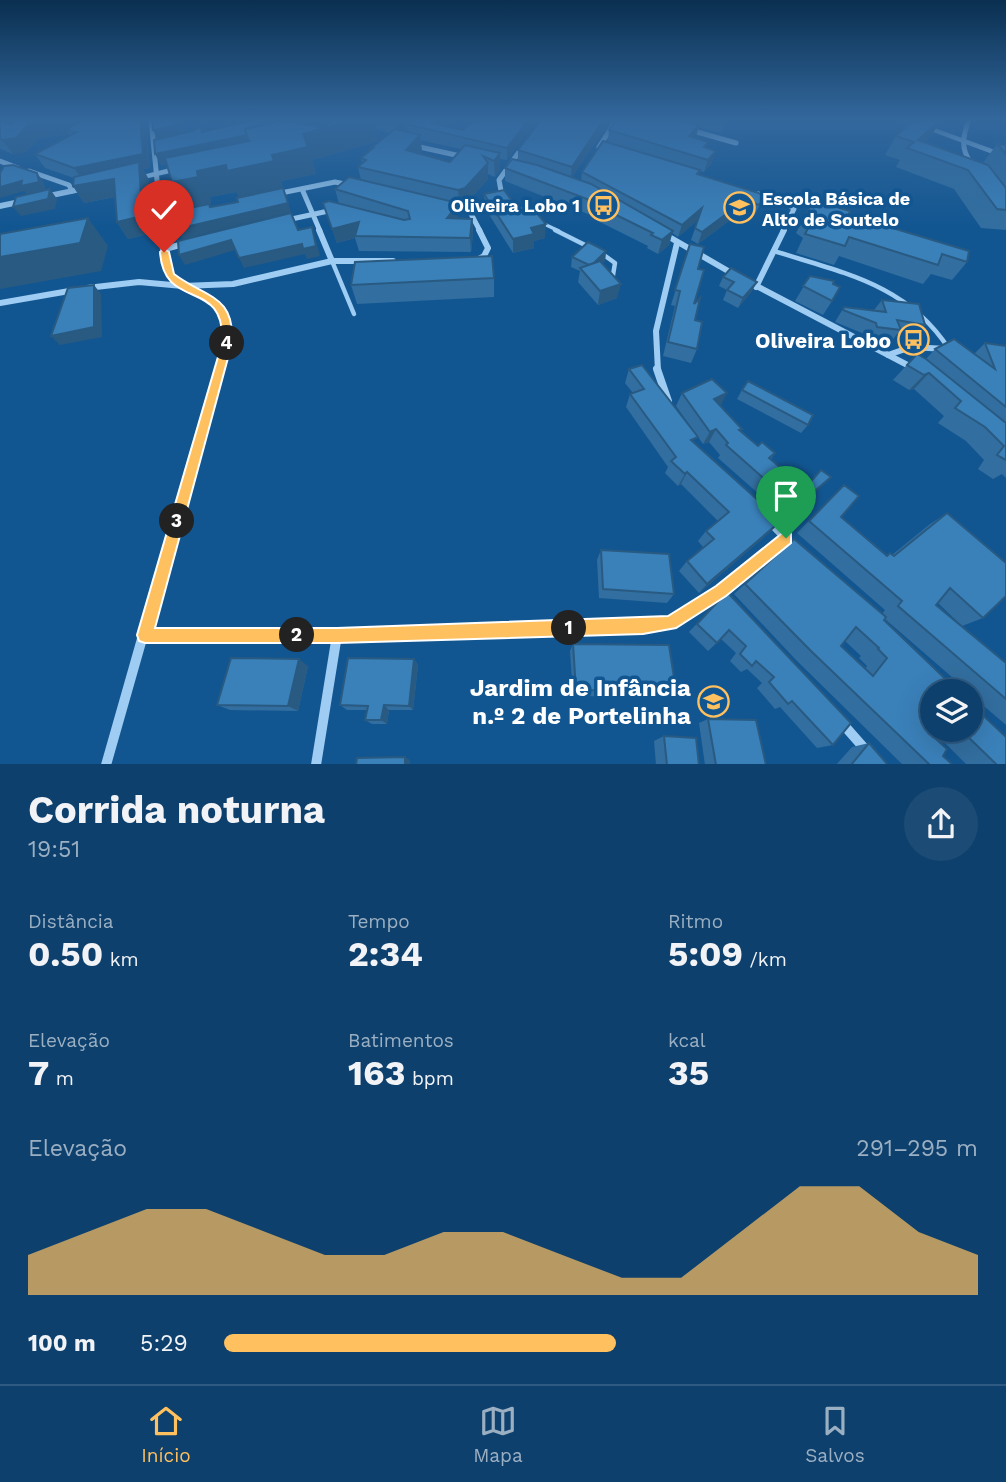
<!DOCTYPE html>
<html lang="pt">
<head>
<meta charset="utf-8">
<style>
	:root { --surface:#0e406d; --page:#1c4b75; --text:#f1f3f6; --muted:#9bafc2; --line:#2e5980; --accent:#ffc05f }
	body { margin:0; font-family:"Work Sans",sans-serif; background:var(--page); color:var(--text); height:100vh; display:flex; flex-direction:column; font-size:26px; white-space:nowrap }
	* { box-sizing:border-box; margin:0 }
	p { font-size:23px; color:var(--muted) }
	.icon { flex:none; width:38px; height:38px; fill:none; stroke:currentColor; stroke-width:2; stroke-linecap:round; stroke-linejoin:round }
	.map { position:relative; height:764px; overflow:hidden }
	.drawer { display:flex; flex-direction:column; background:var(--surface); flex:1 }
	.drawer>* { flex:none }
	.buttons { position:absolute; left:920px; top:679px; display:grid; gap:14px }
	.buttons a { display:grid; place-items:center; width:63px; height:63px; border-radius:50%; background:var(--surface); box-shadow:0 7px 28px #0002,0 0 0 2px var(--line); font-size:35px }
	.pin { position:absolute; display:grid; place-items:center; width:60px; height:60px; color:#fff; margin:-72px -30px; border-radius:50% 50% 50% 0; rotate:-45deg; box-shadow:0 0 7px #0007 }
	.pin .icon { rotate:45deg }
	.km { position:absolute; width:35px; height:35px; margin:-18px; border-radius:50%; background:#222; color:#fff; font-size:19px; line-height:35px; text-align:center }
	.round { display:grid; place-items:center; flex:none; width:74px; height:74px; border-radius:37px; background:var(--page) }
	.summary { display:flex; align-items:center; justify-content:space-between; height:119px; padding:0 28px }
	h1 { font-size:38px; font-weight:700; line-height:52px }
	.figures { display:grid; grid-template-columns:repeat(3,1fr); gap:10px; height:119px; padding:7px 28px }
	.figures div { display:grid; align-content:center }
	.figures b { font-size:35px; font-weight:700 }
	.figures small { font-size:19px; font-weight:400 }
	.figures p { font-size:19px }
	.chart { height:196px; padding:14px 28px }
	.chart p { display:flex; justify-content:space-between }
	.chart svg { width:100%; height:126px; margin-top:7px; fill:var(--accent); opacity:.7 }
	ul { padding:0 28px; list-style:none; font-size:23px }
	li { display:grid; grid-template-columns:112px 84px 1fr; align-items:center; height:52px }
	li i { height:18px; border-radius:9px; background:var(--accent) }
	.menu { display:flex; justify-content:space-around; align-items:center; height:98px; border-top:2px solid var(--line); background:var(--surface); font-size:19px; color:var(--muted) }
	.menu a { display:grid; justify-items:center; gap:4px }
	.menu .selected { color:var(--accent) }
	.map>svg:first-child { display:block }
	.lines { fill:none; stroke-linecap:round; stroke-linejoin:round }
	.service-far1 { stroke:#9eccf2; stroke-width:3.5 }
	.service { stroke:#9eccf2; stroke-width:4.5 }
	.minor-far3 { stroke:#9eccf2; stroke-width:5 }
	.minor-far2 { stroke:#9eccf2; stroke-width:6 }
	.minor-far1 { stroke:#9eccf2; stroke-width:8 }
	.minor { stroke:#9eccf2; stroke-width:10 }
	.tertiary { fill:#9eccf2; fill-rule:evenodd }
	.wall { fill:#326e9f; fill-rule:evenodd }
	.shaded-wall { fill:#295a82 }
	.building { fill:#3a80b9; stroke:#295a82; stroke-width:2; fill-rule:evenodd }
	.route { fill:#ffc05f; stroke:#fff; stroke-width:2 }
	.labels { text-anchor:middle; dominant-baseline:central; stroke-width:7; stroke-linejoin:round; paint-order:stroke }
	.far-poi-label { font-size:18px; font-weight:bold; fill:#fff; stroke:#125691; text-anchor:start }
	.poi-label { font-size:21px; font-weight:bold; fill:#fff; stroke:#125691; text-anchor:end }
	.near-poi-label { font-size:24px; font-weight:bold; fill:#fff; stroke:#125691; text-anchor:end }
</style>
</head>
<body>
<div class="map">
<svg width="1006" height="765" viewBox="0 0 1006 765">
	<rect width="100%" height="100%" fill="#125691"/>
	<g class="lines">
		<g class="service-far1">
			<polyline points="510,202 528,214"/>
			<polyline points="542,223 559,231"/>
		</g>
		<g class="service">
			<polyline points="555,230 589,247"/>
			<path d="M774,251C843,273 907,284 949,349"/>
			<polyline points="601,253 615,263 612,281"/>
			<polyline points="332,261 354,314"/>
		</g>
		<g class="minor-far3">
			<polyline points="151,119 162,231"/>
			<path d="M969,119C963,136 960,148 971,163"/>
			<polyline points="690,130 736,143"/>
			<polyline points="415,146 465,157"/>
			<polyline points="599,147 617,119"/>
			<polyline points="0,161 18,168"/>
			<polyline points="29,171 69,185 72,191"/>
			<polyline points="302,189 320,231"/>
			<polyline points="276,194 335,182 350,185"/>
			<polyline points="758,194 786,203 794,209 783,231"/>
			<polyline points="450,209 469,210 502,196 499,180 524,145"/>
			<polyline points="469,210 480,231"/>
			<polyline points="161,220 183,215"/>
			<polyline points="287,220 333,210"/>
		</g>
		<g class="minor-far2">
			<path d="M162,230C163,241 162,258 166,268C170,278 181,286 191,290C234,310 231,329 219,371"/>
			<polyline points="319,230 332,261 393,261"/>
			<polyline points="664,234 735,275"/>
			<polyline points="165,249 187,243"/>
			<polyline points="475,261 484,256 488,248 479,230"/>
			<polyline points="749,282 915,369"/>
			<polyline points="756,287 784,230"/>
			<polyline points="87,288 139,282 183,286 233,284 332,261"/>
			<polyline points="0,303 75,290"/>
			<polyline points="888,355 911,347 946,349"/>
			<polyline points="658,371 656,331 677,243"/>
		</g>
		<g class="minor-far1">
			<polyline points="657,369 668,401"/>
			<polyline points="770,522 788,541"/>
			<polyline points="169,546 219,369"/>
			<polyline points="776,546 786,538"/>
		</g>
		<g class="minor">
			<polyline points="145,635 337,635 670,623 699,607 778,544"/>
			<polyline points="842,723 879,765"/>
			<polyline points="106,765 169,544"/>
			<polyline points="316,765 337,635"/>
		</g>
		<g class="tertiary">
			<polygon points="898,119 910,119 1006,154 1006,159"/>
			<polygon points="185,164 189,167 188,169 131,182 127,179"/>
			<polygon points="92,184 95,185 95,189 0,209 0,203"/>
		</g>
	</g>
	<g class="wall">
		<polygon points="152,119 177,119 179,123 180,124 185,133 193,131 201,126 203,132 238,124 230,119 320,119 323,128 329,122 323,119 374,119 378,141 312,160 316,174 281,181 283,188 236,192 210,197 211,204 209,204 211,207 291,212 185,211 186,209 172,182 167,164 161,165 158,139"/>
		<path d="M374,119H457L447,126L463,130L476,119H537L507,160L500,159V169L495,177L488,174V179L466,204L460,207L457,206L458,219H472L473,233L471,252L359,251L355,238L337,243L323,203L339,204L335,189L361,180L358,167L362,163L361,158L371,150V148L390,133L376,129ZM420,140L461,149L450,162L419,154L422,151Z"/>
		<polygon points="611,119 572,177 581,181 582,172 608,142 609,130 617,119 726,119 721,133 699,127 695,138 707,148 712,163 704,172 700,171 699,175 765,195 754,216 741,212 698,244 691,240 698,220 678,237 672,233 669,245 658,254 647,248 648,246 598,221 598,218 505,181 505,168 518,160 518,150"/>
		<polygon points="909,119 942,119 931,136 924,142 983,163 997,144 1006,145 1006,230 981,228 954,189 896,167 900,160 885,155 896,136 903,130"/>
		<polygon points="0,121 11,124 147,130 150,168 143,169 148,178 152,233 128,239 117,222 115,197 84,203 73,186 74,178 45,168 35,154 70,136 69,134 38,138 26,152 13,154 0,149"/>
		<polygon points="484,194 520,212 545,238 534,241 534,248 513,253 485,208"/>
		<polygon points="813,200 849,214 967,262 952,280 931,274 923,284 839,256 834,265 796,253 803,238 796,233"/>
		<polygon points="690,244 698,269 694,304 697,349 691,363 663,356 675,306 671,305"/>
		<polygon points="606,251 605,261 602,263 617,298 598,305 578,282 580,271 571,267 572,257"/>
		<polygon points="810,276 833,284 832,301 823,315 795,301"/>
		<polygon points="723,277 752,291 738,308 723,300 727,290 719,286"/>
		<polygon points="494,278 494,297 357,304 351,285"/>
		<polygon points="882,300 925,325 915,337 897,334 891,342 868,339 867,335 835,322 844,307 874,310"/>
		<polygon points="985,343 1006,346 1006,478 1002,474 993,479 978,469 984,460 966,441 938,423 944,416 914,389 909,390 893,380 917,354 926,359 935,349 974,354"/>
		<polygon points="629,369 695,443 770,532 699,593 679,571 687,561 703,547 698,541 706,531 718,521 681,484 678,486 665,473 668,467 626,407 630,394 633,393 625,383"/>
		<polygon points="742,390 808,425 801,433 737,399"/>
		<polygon points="682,393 720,406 742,429 740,431 758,446 775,453 771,459 804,488 831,477 786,518 718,458 720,455 709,442 703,444 676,406"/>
		<path d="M844,485L841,517L887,555L890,553L892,555L930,524L947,513L983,618L962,626L938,603L936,605L1006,663V725L971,695V691H968L885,619L884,620L933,691V730H971L1006,765H967L927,725L925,729L943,756L953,765H903L795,659L734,594L794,539L882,614L885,610L797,533ZM845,641L861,656L859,658L867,666L866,668L841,646Z"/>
		<polygon points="601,550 674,594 667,603 599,598 597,560"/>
		<polygon points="718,601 833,745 817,748 780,707 775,709 757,688 762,683 747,669 741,672 730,661 736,653 721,639 708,651 689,632"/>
		<polygon points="573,644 676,691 668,697 573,696 570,651"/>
		<polygon points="414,659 418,665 413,710 389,710 387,724 372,724 365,720 367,710 347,710 340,705"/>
		<polygon points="308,666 298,711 230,710 217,705"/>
		<polygon points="708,719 766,765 705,765 699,723"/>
		<polygon points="664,736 699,765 656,765 654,741"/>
		<polygon points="869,743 888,765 836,765 852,747"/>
	</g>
	<g class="shaded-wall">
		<polygon points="74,119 86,119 77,132 66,130 69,134 38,138 26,152 13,154 2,140 29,124"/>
		<polygon points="140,119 141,119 147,130 150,168 143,169 148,178 152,233 128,239 117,222 140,170 84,182 74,168"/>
		<polygon points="175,119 177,119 179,124 180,124 185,134 158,141 153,130"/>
		<polygon points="320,119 323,129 356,119 374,119 378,141 312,160 316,174 281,181 283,188 239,198 236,192 210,197 211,204 187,209 172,182 197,171 226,165 274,161 247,135"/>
		<polygon points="405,119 417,119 406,124 407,132 398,134 396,122"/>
		<polygon points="438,119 457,119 438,132 432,123"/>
		<polygon points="529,119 537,119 507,160 507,148"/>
		<polygon points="604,119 611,119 570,180 572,167"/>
		<polygon points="941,119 931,136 915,151 918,140"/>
		<polygon points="699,125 696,137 686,149 689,136"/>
		<polygon points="247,135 251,146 161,165 155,154"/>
		<polygon points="420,135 422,151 409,167 406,150"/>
		<polygon points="716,151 712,163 704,172 708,160"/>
		<polygon points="500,153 500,169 495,177 494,161"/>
		<polygon points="488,163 488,179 466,204 460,207 458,190"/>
		<polygon points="37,173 43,181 46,190 27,194 24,191 0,198 0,187"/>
		<polygon points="114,179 124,195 84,203 73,186"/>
		<polygon points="283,188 291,212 182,239 177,229"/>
		<polygon points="50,189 57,199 55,209 21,216 13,207"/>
		<polygon points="745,200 741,212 698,244 702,232"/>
		<polygon points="454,202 455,209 457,206 458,220 447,218 452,204"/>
		<polygon points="702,208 698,220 678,237 682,225"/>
		<polygon points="88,218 108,246 101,271 0,289 0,257"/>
		<polygon points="472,219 473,233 471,252 470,238"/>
		<polygon points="359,222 355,236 355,238 337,243 332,229"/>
		<polygon points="546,224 545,238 534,241 534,248 513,253 513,239 531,228"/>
		<polygon points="312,227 320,256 307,259 305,254 244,268 239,258"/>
		<polygon points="673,231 669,245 658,254 662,240"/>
		<polygon points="231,240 235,250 185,265 179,255"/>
		<polygon points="606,251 605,261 590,276 591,266"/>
		<polygon points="757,282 752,291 738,308 743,298"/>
		<polygon points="621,284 617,298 598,305 600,291"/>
		<polygon points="94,285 101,294 102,337 60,345 51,336"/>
		<polygon points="929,373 914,389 909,390 924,375"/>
		<polygon points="727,393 720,407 714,399"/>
		<polygon points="716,429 709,442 703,444 710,432"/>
		<polygon points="687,472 681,484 678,486 685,474"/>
		<polygon points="831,477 820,488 786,518 796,507"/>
		<polygon points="781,521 770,532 699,593 707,584"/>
		<polygon points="299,659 308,666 298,711 288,706"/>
		<polygon points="414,659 418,665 413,710 409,706"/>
		<polygon points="384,705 389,710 387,724 381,720"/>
		<polygon points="405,757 410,760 410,765 405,765"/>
	</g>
	<g class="building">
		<polygon points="15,119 74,119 29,124 16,138 2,140 0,139 0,121 11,124"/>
		<polygon points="84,119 140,119 143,154 74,168 35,154 77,132 66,130"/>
		<polygon points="152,119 175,119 176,123 180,124 153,130"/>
		<polygon points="246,119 320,119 300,124 283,120 245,129 247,135 155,154 154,140 193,131 201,126 202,132 250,121"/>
		<polygon points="333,119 356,119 303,134 308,147 272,155 274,161 227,171 226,165 197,171 198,177 172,182 165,158 249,141 245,129 283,120 323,128"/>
		<polygon points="384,119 405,119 396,122"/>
		<polygon points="412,119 438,119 432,123 463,130 476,119 529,119 507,148 406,124"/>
		<polygon points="542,119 604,119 572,167 518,150"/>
		<polygon points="617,119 680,119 699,125 689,136 708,142 704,147 716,151 708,160 609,130"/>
		<polygon points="915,119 941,119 918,140 988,165 1006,188 1006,210 997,209 968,170 907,148 914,142 896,136"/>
		<polygon points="395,129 420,135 406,150 450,162 465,145 500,153 494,161 483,156 488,163 465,188 458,190 358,167 366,160 361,158 373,148 371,148"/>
		<polygon points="603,141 700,170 697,174 765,195 759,205 745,200 702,232 695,228 702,208 682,225 582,172"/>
		<polygon points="997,144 1006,145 1006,154"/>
		<polygon points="512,159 537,165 591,184 673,231 662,240 651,235 653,233 600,207 603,205 505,168"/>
		<polygon points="139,162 142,216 117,222 114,179 73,186 74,177"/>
		<polygon points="13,165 37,173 39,182 21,186 22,181 0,187 0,173 4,166"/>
		<polygon points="349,177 454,202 452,204 457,206 447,218 472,219 470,238 355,236 359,222 332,229 323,203 329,201 404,220 410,219 408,211 335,189"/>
		<polygon points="283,188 288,203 177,229 175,214 185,211 185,209 209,204 210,207 238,202 237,198"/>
		<polygon points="50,189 48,199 13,207 16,197"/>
		<polygon points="504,190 520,212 529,204 546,224 531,228 534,234 513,239 484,194"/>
		<polygon points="813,200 850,211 849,214 866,220 969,251 967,262 942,254 938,265 849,237 845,246 805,234 813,219 806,215"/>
		<polygon points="291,213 298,230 312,227 316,246 303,249 302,244 239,258 231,240 179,255 178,241"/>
		<polygon points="88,218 80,243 0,257 0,234"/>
		<polygon points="588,242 606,251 594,263 589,265 572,257"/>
		<polygon points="690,244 704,247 698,269 704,270 694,304 700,298 695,320 702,322 697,349 668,342 680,291 675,290"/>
		<polygon points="492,256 494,278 351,285 355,262"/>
		<polygon points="600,261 621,284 600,291 580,268"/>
		<polygon points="731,268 757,282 743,298 727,290 734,282 723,277"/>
		<polygon points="810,276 834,281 833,284 840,287 832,301 803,286"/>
		<polygon points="94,285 94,327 51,336 68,288"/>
		<polygon points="882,300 919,304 925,325 897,320 901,330 877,327 876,323 843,310 844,307 886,312"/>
		<polygon points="954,339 995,369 985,343 1006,346 1006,407 935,349"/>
		<polygon points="917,354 926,359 1006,423 1006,460 997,455 1004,446 985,427 955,408 961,401 929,373 924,375 907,365"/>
		<polygon points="642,365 698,437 691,440 781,521 707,584 687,561 714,539 706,531 729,512 687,472 685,474 671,461 676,457 630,394 644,389 629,369"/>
		<polygon points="712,379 727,393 714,399 742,429 739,430 758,446 762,442 775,453 769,458 805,488 821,470 831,477 796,507 726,445 728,443 716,429 710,432 682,393"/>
		<polygon points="748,381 813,415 808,425 742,390"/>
		<polygon points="844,485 859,496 841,517 887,556 890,553 894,556 947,513 1006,563 1006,596 983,618 950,588 936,605 1006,663 1006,699 898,606 902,601 809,521"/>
		<path d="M794,539L886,617L884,620L958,691H933V717L925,729L947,749L943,756L953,765H930L811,651L745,584ZM856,627L879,648L878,649L887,658L873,676L841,646Z"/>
		<polygon points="601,550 669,554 674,594 603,589"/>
		<polygon points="727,592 851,723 833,745 792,701 788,704 769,682 774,677 756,661 752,666 740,654 746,646 729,630 717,643 697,624"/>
		<polygon points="573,644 669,645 676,691 576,690"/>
		<polygon points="231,658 299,659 288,706 217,705"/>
		<polygon points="348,658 414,659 409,706 384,705 381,720 365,720 368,706 340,705"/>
		<polygon points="971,704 1006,737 1006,765 997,765 961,730 971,730"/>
		<polygon points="708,719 756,720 766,765 716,765"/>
		<polygon points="664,736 696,738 699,765 667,765"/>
		<polygon points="869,743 888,765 851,765"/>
		<polygon points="405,757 405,765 356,765 357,758"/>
	</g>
	<linearGradient id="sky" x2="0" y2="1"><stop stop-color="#0a2f50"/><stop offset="0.53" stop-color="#33689d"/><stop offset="1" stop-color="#33689d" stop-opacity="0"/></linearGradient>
	<rect width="1006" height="226" fill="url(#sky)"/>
	<path class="route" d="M164,249L169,252L174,274C205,298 235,294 232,343L155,628H337L668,616L716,586L781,534H791V543L726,596L676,628L643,634L337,643H145L139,641L137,635L222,343C226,276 164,313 160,252Z"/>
	<defs>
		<symbol id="bus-ring" viewBox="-11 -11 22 22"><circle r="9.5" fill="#125691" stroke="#ffc05f" stroke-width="1.5"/><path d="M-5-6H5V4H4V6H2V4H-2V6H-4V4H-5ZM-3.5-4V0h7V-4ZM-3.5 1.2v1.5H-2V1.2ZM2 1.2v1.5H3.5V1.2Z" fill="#ffc05f"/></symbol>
		<symbol id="school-ring" viewBox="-11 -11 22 22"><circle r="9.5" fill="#125691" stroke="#ffc05f" stroke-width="1.5"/><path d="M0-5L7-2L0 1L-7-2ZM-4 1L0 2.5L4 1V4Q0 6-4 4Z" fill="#ffc05f"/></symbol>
	</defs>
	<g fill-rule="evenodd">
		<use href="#bus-ring" x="586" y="188" width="35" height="35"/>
		<use href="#school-ring" x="722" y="190" width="35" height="35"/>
		<use href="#bus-ring" x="896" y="322" width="35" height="35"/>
		<use href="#school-ring" x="696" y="684" width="35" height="35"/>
	</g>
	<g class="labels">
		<g class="far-poi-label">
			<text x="762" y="198">Escola Básica de<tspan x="762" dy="21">Alto de Soutelo</tspan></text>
			<text x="580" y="205" text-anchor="end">Oliveira Lobo 1</text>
		</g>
		<g class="poi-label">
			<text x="891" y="340">Oliveira Lobo</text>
		</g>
		<g class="near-poi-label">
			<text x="691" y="688">Jardim de Infância<tspan x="691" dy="28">n.º 2 de Portelinha</tspan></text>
		</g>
	</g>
</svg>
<div class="buttons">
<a><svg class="icon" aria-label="layers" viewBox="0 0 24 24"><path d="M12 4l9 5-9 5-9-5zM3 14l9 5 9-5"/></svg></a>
</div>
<div class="pin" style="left:786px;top:538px;background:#1e9e55"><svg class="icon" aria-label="arrive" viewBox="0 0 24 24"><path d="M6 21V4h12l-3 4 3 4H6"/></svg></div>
<div class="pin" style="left:164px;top:252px;background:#d93025"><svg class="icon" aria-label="check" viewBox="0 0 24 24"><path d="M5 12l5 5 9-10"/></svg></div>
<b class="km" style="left:569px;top:628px">1</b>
<b class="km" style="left:297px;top:635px">2</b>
<b class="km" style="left:177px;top:521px">3</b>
<b class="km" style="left:227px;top:343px">4</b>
</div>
<section class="drawer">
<div class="summary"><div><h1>Corrida noturna</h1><p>19:51</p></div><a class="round"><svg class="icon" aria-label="share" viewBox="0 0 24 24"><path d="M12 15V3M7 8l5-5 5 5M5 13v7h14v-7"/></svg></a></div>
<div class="figures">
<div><p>Distância</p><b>0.50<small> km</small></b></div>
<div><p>Tempo</p><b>2:34</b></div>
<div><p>Ritmo</p><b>5:09<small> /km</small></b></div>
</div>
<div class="figures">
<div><p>Elevação</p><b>7<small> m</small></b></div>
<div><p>Batimentos</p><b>163<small> bpm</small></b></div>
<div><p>kcal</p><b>35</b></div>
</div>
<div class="chart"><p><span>Elevação</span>291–295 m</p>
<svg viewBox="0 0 160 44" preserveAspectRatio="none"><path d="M0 44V30L10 22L20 14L30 14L40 22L50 30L60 30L70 22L80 22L90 30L100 38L110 38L120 22L130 6L140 6L150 22L160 30V44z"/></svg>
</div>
<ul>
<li><b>100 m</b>5:29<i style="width:52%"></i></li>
</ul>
</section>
<nav class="menu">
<a class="selected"><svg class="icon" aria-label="home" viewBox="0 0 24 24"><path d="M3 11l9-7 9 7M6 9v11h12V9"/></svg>Início</a>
<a><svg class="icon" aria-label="map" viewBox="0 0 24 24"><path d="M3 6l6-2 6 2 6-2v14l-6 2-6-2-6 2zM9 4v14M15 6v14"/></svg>Mapa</a>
<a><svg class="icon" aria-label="saved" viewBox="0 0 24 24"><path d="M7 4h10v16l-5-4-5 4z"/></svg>Salvos</a>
</nav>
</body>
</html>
